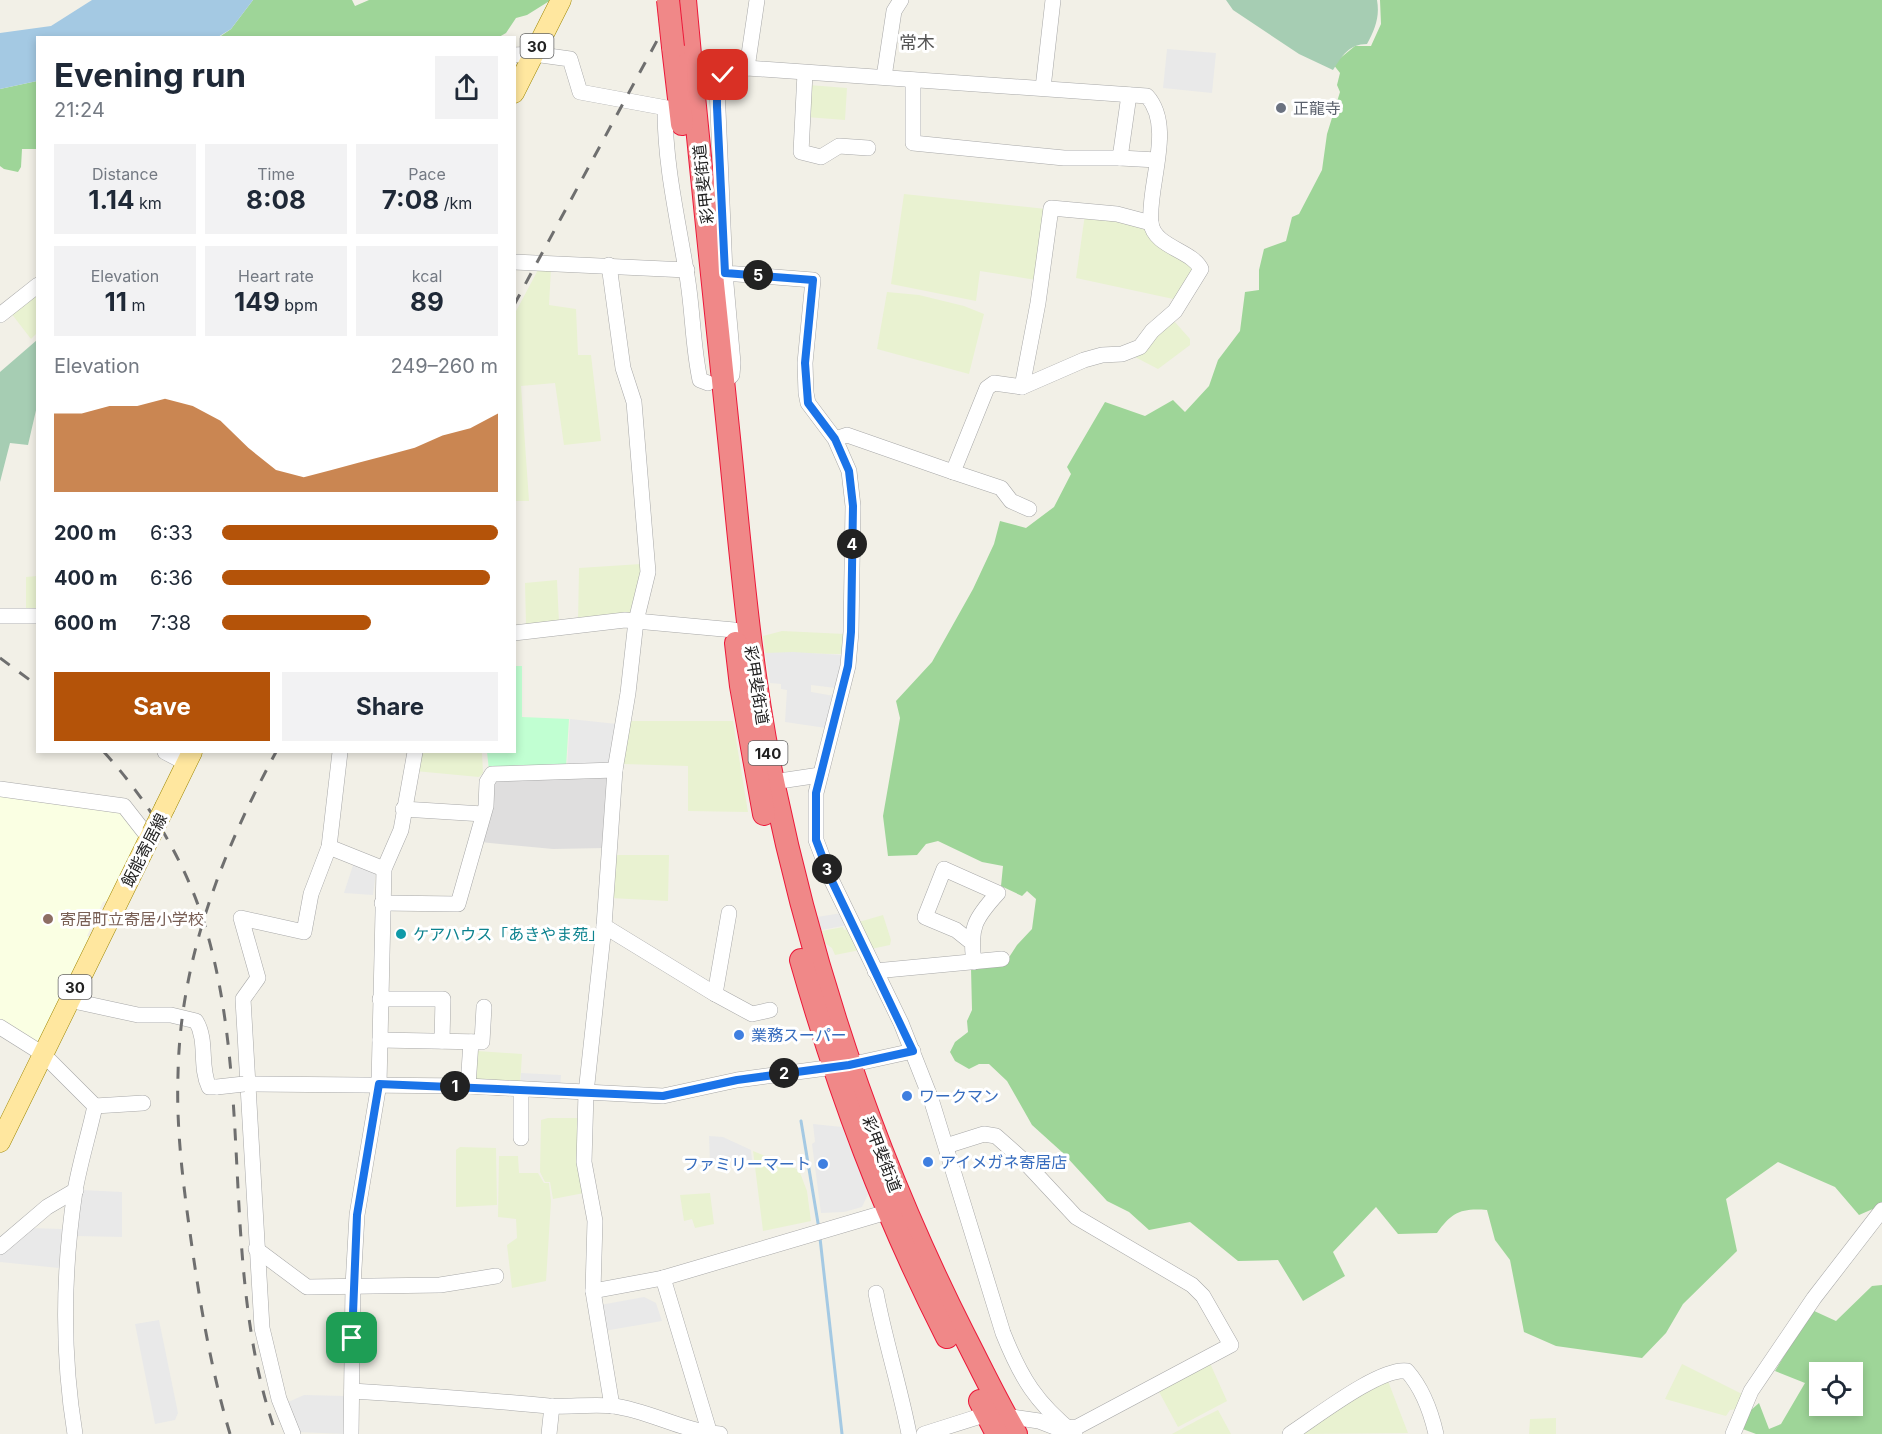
<!DOCTYPE html>
<html lang="en">
<head>
<meta charset="utf-8">
<style>
	:root { --surface:#fff; --page:#f2f2f3; --text:#1f2937; --muted:#747a83; --accent:#b45309 }
	body { margin:0; font-family:Inter,"Noto Sans JP",sans-serif; background:var(--page); color:var(--text); height:100vh; display:flex; flex-direction:column; font-size:22px; white-space:nowrap }
	* { box-sizing:border-box; margin:0 }
	p { font-size:20px; color:var(--muted) }
	.icon { flex:none; width:33px; height:33px; fill:none; stroke:currentColor; stroke-width:2; stroke-linecap:round; stroke-linejoin:round }
	.map { position:relative; flex:1; overflow:hidden }
	.drawer { position:absolute; left:36px; top:36px; width:480px; height:717px; display:flex; flex-direction:column; background:var(--surface); border-radius:0px; box-shadow:0 3px 9px #0003 }
	.drawer>* { flex:none }
	.controls { position:absolute; left:1809px; top:1362px; display:grid; gap:12px }
	.controls a { display:grid; place-items:center; width:54px; height:54px; border-radius:0px; background:var(--surface); box-shadow:0 3px 9px #0003; font-size:30px }
	.pin { position:absolute; display:grid; place-items:center; width:51px; height:51px; color:#fff; margin:-26px; border-radius:12px; box-shadow:0 3px 9px #0006 }
	.km { position:absolute; width:30px; height:30px; margin:-15px; border-radius:50%; background:#222; color:#fff; font-size:16px; line-height:30px; text-align:center }
	.round { display:grid; place-items:center; flex:none; width:63px; height:63px; border-radius:0px; background:var(--page) }
	.headline { display:flex; align-items:center; justify-content:space-between; height:102px; padding:0 18px }
	h1 { font-size:33px; font-weight:700; line-height:45px }
	.stats { display:grid; grid-template-columns:repeat(3,1fr); gap:9px; height:102px; padding:6px 18px }
	.stats div { display:grid; align-content:center; border-radius:0px; background:var(--page); text-align:center }
	.stats b { font-size:26px; font-weight:700 }
	.stats small { font-size:16px; font-weight:400 }
	.stats p { font-size:16px }
	.chart { height:168px; padding:12px 18px }
	.chart p { display:flex; justify-content:space-between }
	.chart svg { width:100%; height:108px; margin-top:6px; fill:var(--accent); opacity:.7 }
	.cta { display:flex; gap:12px; margin-top:auto; padding:12px 18px }
	.cta a { flex:1; height:69px; border-radius:0px; background:var(--accent); color:#fff; font-size:24px; font-weight:700; line-height:69px; text-align:center }
	.cta a+a { background:var(--page); color:var(--text) }
	ul { padding:0 18px; list-style:none; font-size:20px }
	li { display:grid; grid-template-columns:96px 72px 1fr; align-items:center; height:45px }
	li i { height:15px; border-radius:8px; background:var(--accent) }
	.map>svg:first-child { display:block }
	.residential { fill:#dfdede }
	.education { fill:#faffe3 }
	.farmland { fill:#e9f2d1 }
	.forest { fill:#9ed598; fill-rule:evenodd }
	.cemetery { fill:#a6cdb3 }
	.park { fill:#c1ffd2 }
	.parking { fill:#e9e9e9 }
	.water { fill:#a4c9e3 }
	.lines { fill:none; stroke-linecap:round; stroke-linejoin:round }
	.stream { stroke:#a4c9e3; stroke-width:3 }
	.minor-casing { stroke:#a8a8a8; stroke-width:16 }
	.major-casing { stroke:#9e8700; stroke-width:21 }
	.highway-casing { stroke:#ec1839; stroke-width:24 }
	.minor { stroke:#fff; stroke-width:15 }
	.major { stroke:#ffe79f; stroke-width:20 }
	.highway { stroke:#f08888; stroke-width:22 }
	.rail { stroke:#6f6f6f; stroke-width:3; stroke-dasharray:12 12; stroke-linecap:butt }
	.minor-bridge-casing { stroke:#a8a8a8; stroke-width:16; stroke-linecap:butt }
	.major-bridge-casing { stroke:#9e8700; stroke-width:21; stroke-linecap:butt }
	.highway-bridge-casing { stroke:#ec1839; stroke-width:24; stroke-linecap:butt }
	.minor-bridge { stroke:#fff; stroke-width:15 }
	.major-bridge { stroke:#ffe79f; stroke-width:20 }
	.highway-bridge { stroke:#f08888; stroke-width:22 }
	.route-casing { stroke:#fff; stroke-width:12 }
	.route { stroke:#1a73e8; stroke-width:8 }
	.worship-dot { fill:#6b7280; stroke:#fff; stroke-width:2 }
	.education-dot { fill:#8d6e63; stroke:#fff; stroke-width:2 }
	.culture-dot { fill:#0f9aa8; stroke:#fff; stroke-width:2 }
	.shop-dot { fill:#3f7fe0; stroke:#fff; stroke-width:2 }
	.labels { text-anchor:middle; dominant-baseline:central; stroke-width:6; stroke-linejoin:round; paint-order:stroke }
	.shield { fill:#fff; stroke:#646464; stroke-width:1.5 }
	.shield-label { font-size:15px; font-weight:bold; fill:#212121 }
	.worship-label { font-size:16px; fill:#5b616d; stroke:#fff; text-anchor:start }
	.street-label { font-size:16px; fill:#212121; stroke:#fff }
	.education-label { font-size:16px; fill:#785e54; stroke:#fff; text-anchor:start }
	.culture-label { font-size:16px; fill:#0d838f; stroke:#fff; text-anchor:start }
	.shop-label { font-size:16px; fill:#366cbe; stroke:#fff; text-anchor:start }
	.neighbourhood-label { font-size:18px; fill:#545454; stroke:#fff }
</style>
</head>
<body>
<div class="map">
<svg width="1882" height="1434" viewBox="0 0 1882 1434">
	<rect width="100%" height="100%" fill="#f2f0e7"/>
	<polygon class="residential" points="606,776 611,782 605,848 553,849 480,842 491,785 497,779"/>
	<polygon class="education" points="0,792 122,809 141,836 113,899 103,902 87,936 93,939 38,1046 0,1021"/>
	<g class="farmland">
		<polygon points="809,85 847,88 845,120 806,117"/>
		<polygon points="904,194 1046,209 1036,280 980,271 976,301 891,284"/>
		<polygon points="1085,214 1138,223 1196,267 1178,300 1076,278"/>
		<polygon points="539,268 551,269 549,305 576,309 578,355 591,355 601,441 564,445 555,383 521,386 529,501 515,501 514,315"/>
		<polygon points="37,291 37,333 31,339 11,313"/>
		<polygon points="887,292 919,295 964,306 984,314 969,374 877,349"/>
		<polygon points="1174,321 1190,339 1190,345 1158,369 1135,357"/>
		<polygon points="641,564 639,587 630,615 578,622 579,568"/>
		<polygon points="37,576 37,610 26,611 26,577"/>
		<polygon points="557,580 559,623 526,626 525,583"/>
		<polygon points="782,631 845,634 842,654 765,653 763,636"/>
		<polygon points="629,721 733,721 748,812 688,811 688,766 623,764"/>
		<polygon points="420,752 482,752 483,773 479,777 415,771"/>
		<polygon points="614,855 669,855 668,901 610,898"/>
		<polygon points="883,915 891,940 890,945 871,949 859,922"/>
		<polygon points="843,927 844,930 849,929 860,950 835,955 832,948 825,943 822,931"/>
		<polygon points="477,1051 522,1054 520,1087 472,1084"/>
		<polygon points="548,1118 579,1118 584,1193 553,1199 550,1182 545,1182 540,1172 541,1120"/>
		<polygon points="460,1147 496,1148 497,1205 456,1207 456,1150"/>
		<polygon points="753,1151 799,1170 807,1191 811,1221 763,1231"/>
		<polygon points="499,1156 518,1156 519,1173 538,1173 544,1183 549,1183 551,1201 546,1281 512,1288 507,1245 517,1238 516,1219 498,1217"/>
		<polygon points="710,1193 714,1224 695,1228 692,1219 684,1221 680,1195"/>
		<polygon points="1209,1361 1227,1401 1178,1427 1157,1388"/>
		<polygon points="1682,1364 1742,1394 1737,1409 1730,1410 1726,1416 1665,1399"/>
		<polygon points="1388,1381 1408,1433 1301,1434 1335,1409"/>
		<polygon points="1218,1410 1231,1434 1172,1434 1198,1420"/>
		<polygon points="1556,1418 1556,1434 1529,1434 1530,1419"/>
	</g>
	<g class="forest">
		<polygon points="253,0 352,0 355,6 369,0 551,0 527,15 516,18 506,33 499,37 218,38 231,29"/>
		<path d="M1380,0H1882V1205L1859,1215L1835,1187L1778,1162L1726,1199L1737,1251L1683,1304L1666,1333L1642,1358L1556,1346L1524,1332L1510,1260L1495,1240L1487,1210C1461,1208 1452,1212 1437,1233L1398,1234L1376,1207L1333,1252L1345,1276L1303,1301L1278,1260L1238,1261L1190,1222L1149,1230L1129,1212L1107,1201L1063,1153L1032,1125L1007,1081L989,1064H979L969,1069L955,1061L950,1052L955,1042L968,1032L967,1021L972,1010L971,968L1006,962L1017,945L1032,929L1036,899L1027,891L1022,896L1001,886L1003,866L982,862L938,841L926,844L917,855L888,856L883,816L900,718L896,701L932,662L973,589L994,544L1000,521L1026,528L1054,507L1071,474L1067,467L1105,402L1145,416L1173,400L1185,412L1209,386L1218,360L1240,331L1245,292L1259,290V270L1264,249L1286,241L1292,217L1299,214L1322,170L1327,134L1340,92L1337,85L1340,73L1333,64L1355,46H1371L1381,24Z"/>
		<polygon points="37,81 37,149 22,149 21,167 18,172 4,169 0,166 0,89"/>
		<path d="M1882,1285V1434H1756L1740,1428L1751,1410L1759,1403L1769,1429L1781,1424L1805,1383L1775,1371L1812,1310L1836,1321L1872,1286ZM1820,1372H1852V1406H1820Z"/>
	</g>
	<g class="cemetery">
		<path d="M1226,0H1377C1380,17 1375,29 1367,44C1349,44 1342,56 1333,70L1299,54L1233,10Z"/>
		<polygon points="37,340 37,406 28,445 10,443 0,482 0,372"/>
	</g>
	<polygon class="park" points="515,666 522,666 522,717 569,719 566,767 489,770 487,752 514,752"/>
	<g class="parking">
		<polygon points="1167,49 1216,53 1212,93 1163,88"/>
		<polygon points="793,652 842,655 836,688 811,685 811,692 834,696 826,728 785,722 787,690 781,689 781,684 770,683 765,653"/>
		<polygon points="570,719 617,724 612,764 567,767"/>
		<polygon points="354,862 376,872 373,895 344,893"/>
		<polygon points="842,913 848,925 821,930 817,917"/>
		<polygon points="521,1073 561,1075 560,1089 520,1087"/>
		<polygon points="813,1124 842,1127 868,1194 862,1207 844,1212 821,1213 812,1144 815,1142"/>
		<polygon points="709,1136 723,1137 751,1150 752,1160 710,1164"/>
		<polygon points="82,1190 122,1192 122,1237 76,1236"/>
		<polygon points="29,1228 62,1229 59,1268 0,1262 0,1254"/>
		<polygon points="644,1297 656,1303 662,1321 604,1331 600,1305"/>
		<polygon points="159,1320 178,1413 175,1420 155,1424 135,1324"/>
		<polygon points="304,1395 347,1396 345,1434 297,1432 286,1403"/>
	</g>
	<polygon class="water" points="92,0 253,0 231,29 218,37 38,38 37,81 0,89 0,33 51,26"/>
	<g class="lines">
		<g class="stream">
			<polyline points="801,1121 819,1229"/>
			<polyline points="820,1238 842,1434"/>
		</g>
		<defs>
			<g id="minor">
				<polyline points="514,55 534,54 570,59 580,92 672,109"/>
				<polyline points="747,68 757,0"/>
				<polyline points="805,73 801,152 821,157 839,146 868,148"/>
				<polyline points="884,77 894,11 901,0"/>
				<polyline points="913,80 913,143 1064,158 1120,158"/>
				<polyline points="1043,88 1053,0"/>
				<polyline points="1129,95 1120,158 1157,160"/>
				<path d="M665,110C665,164 677,216 686,270C693,306 692,343 700,380L708,383"/>
				<polyline points="514,262 687,270"/>
				<polyline points="609,265 623,368 634,402 648,572 636,621 628,693 615,770 604,926 586,1093 584,1162 595,1221 593,1291 612,1406"/>
				<polyline points="725,273 733,363 732,375 726,381"/>
				<polyline points="0,315 38,285"/>
				<polyline points="1022,387 1038,303 1051,208 1117,214 1151,223"/>
				<path d="M835,439L847,435L953,472L987,388L994,383L1022,387L1084,360L1102,355L1122,354L1140,347L1152,331L1175,311L1201,269C1192,250 1154,247 1151,223C1147,186 1175,127 1147,96L747,68C731,69 724,71 717,87L725,273L813,280L805,363L806,393L808,403L835,439L849,471L853,506L851,632L848,666L816,793V840L830,877L901,1023L931,1099L1003,1333C1021,1378 1036,1403 1075,1434"/>
				<polyline points="953,472 1001,488 1011,501 1029,509"/>
				<polyline points="0,616 38,616"/>
				<polyline points="514,633 625,620 734,630"/>
				<polyline points="165,752 186,763"/>
				<polyline points="773,782 820,775"/>
				<polyline points="0,789 124,806 149,838"/>
				<polyline points="403,809 483,814"/>
				<polyline points="329,847 384,869"/>
				<polyline points="382,903 458,904 486,806 487,782 492,774 615,770"/>
				<polyline points="604,926 715,994 752,1014 770,1010"/>
				<path d="M971,942L956,930L925,917L944,869L998,893C975,918 969,928 974,962"/>
				<polyline points="875,971 1002,959"/>
				<polyline points="715,994 729,913"/>
				<polyline points="380,999 443,999 442,1041"/>
				<path d="M69,1000L138,1015H171L196,1021C208,1041 199,1066 209,1087H217"/>
				<path d="M0,1027L43,1054L95,1106C89,1134 80,1162 75,1191C63,1271 62,1354 75,1434"/>
				<polyline points="380,1040 482,1042 484,1007"/>
				<polyline points="244,1084 468,1086 663,1096 737,1080 849,1065 913,1051"/>
				<polyline points="468,1086 471,1042"/>
				<polyline points="95,1106 143,1103"/>
				<polyline points="521,1138 521,1089"/>
				<polyline points="946,1146 984,1134 996,1136 1023,1160 1076,1217 1192,1285 1203,1296 1231,1345 1077,1427 1057,1428 1039,1421 1005,1416"/>
				<polyline points="0,1247 47,1207 76,1190"/>
				<polyline points="256,1249 307,1287 440,1285 496,1276"/>
				<polyline points="663,1278 710,1434"/>
				<polyline points="593,1291 663,1278 897,1209"/>
				<path d="M876,1293C885,1341 900,1387 909,1434"/>
				<path d="M352,1391C418,1395 483,1400 549,1406C570,1407 592,1404 614,1406C650,1411 682,1431 720,1434"/>
				<polyline points="293,1434 279,1399 262,1328 243,999 258,978 241,918 304,932 311,894 329,847 340,752"/>
				<polyline points="351,1434 353,1286 357,1215 379,1084 384,869 401,830 415,752"/>
				<polyline points="549,1434 552,1406"/>
				<polyline points="924,1434 987,1414"/>
				<path d="M1290,1434C1315,1418 1380,1367 1407,1371C1422,1388 1431,1412 1436,1434"/>
				<polyline points="1733,1434 1751,1391 1814,1298 1882,1210"/>
			</g>
			<g id="major">
				<polyline points="514,93 561,0"/>
				<polyline points="165,807 192,752"/>
				<polyline points="0,1142 152,833"/>
			</g>
			<g id="highway">
				<path d="M685,0C698,146 714,292 729,438C741,555 750,672 774,786C814,977 876,1161 964,1335C981,1368 997,1402 1016,1434"/>
				<polyline points="673,47 682,124"/>
				<polyline points="736,643 741,686 764,814"/>
				<path d="M801,960C839,1093 884,1213 947,1337"/>
				<polyline points="980,1401 997,1434"/>
			</g>
		</defs>
		<use href="#minor" class="minor-casing"/>
		<use href="#major" class="major-casing"/>
		<use href="#highway" class="highway-casing"/>
		<use href="#minor" class="minor"/>
		<use href="#major" class="major"/>
		<use href="#highway" class="highway"/>
		<g class="rail">
			<polyline points="514,305 679,0"/>
			<polyline points="0,658 38,686"/>
			<path d="M104,752C151,804 189,867 208,936C253,1098 220,1274 276,1434"/>
			<path d="M230,1434C212,1373 201,1310 192,1247C184,1190 176,1133 178,1075C180,959 222,852 276,752"/>
		</g>
		<defs>
			<polyline id="minor-bridge" points="217,1087 244,1084"/>
			<polyline id="major-bridge" points="152,833 165,807"/>
			<polyline id="highway-bridge" points="668,0 673,47"/>
		</defs>
		<use href="#minor-bridge" class="minor-bridge-casing"/>
		<use href="#major-bridge" class="major-bridge-casing"/>
		<use href="#highway-bridge" class="highway-bridge-casing"/>
		<use href="#minor-bridge" class="minor-bridge"/>
		<use href="#major-bridge" class="major-bridge"/>
		<use href="#highway-bridge" class="highway-bridge"/>
	</g>
	<g class="lines">
		<defs>
			<polyline id="route" points="352,1338 357,1215 379,1084 663,1096 737,1080 849,1065 913,1051 830,877 816,840 816,793 848,666 851,632 853,506 849,471 835,439 808,403 805,363 813,280 725,273 717,107 717,87 723,75"/>
		</defs>
		<use href="#route" class="route-casing"/>
		<use href="#route" class="route"/>
	</g>
	<circle class="worship-dot" cx="1281" cy="108" r="6"/>
	<circle class="education-dot" cx="48" cy="919" r="6"/>
	<circle class="culture-dot" cx="401" cy="934" r="6"/>
	<g class="shop-dot">
		<circle cx="739" cy="1035" r="6"/>
		<circle cx="907" cy="1096" r="6"/>
		<circle cx="928" cy="1162" r="6"/>
		<circle cx="823" cy="1164" r="6"/>
	</g>
	<g class="labels">
		<g class="shield">
			<rect x="520.5" y="34" width="33" height="24" rx="4.5"/>
			<rect x="748.5" y="741" width="39" height="24" rx="4.5"/>
			<rect x="58.5" y="975" width="33" height="24" rx="4.5"/>
		</g>
		<g class="shield-label">
			<text x="537" y="46">30</text>
			<text x="768" y="753">140</text>
			<text x="75" y="987">30</text>
		</g>
		<g class="worship-label">
			<text x="1293" y="108">正龍寺</text>
		</g>
		<g class="street-label">
			<text transform="translate(703 184) rotate(-96)">彩甲斐街道</text>
			<text transform="translate(757 685) rotate(81)">彩甲斐街道</text>
			<text transform="translate(144 850) rotate(-63)">飯能寄居線</text>
			<text transform="translate(882 1154) rotate(69)">彩甲斐街道</text>
		</g>
		<g class="education-label">
			<text x="60" y="919">寄居町立寄居小学校</text>
		</g>
		<g class="culture-label">
			<text x="413" y="934">ケアハウス「あきやま苑」</text>
		</g>
		<g class="shop-label">
			<text x="751" y="1035">業務スーパー</text>
			<text x="919" y="1096">ワークマン</text>
			<text x="940" y="1162">アイメガネ寄居店</text>
			<text x="811" y="1164" text-anchor="end">ファミリーマート</text>
		</g>
		<g class="neighbourhood-label">
			<text x="917" y="42">常木</text>
		</g>
	</g>
</svg>
<div class="controls">
<a><svg class="icon" aria-label="locate" viewBox="0 0 24 24"><circle cx="12" cy="12" r="6"/><path d="M12 2v4M12 18v4M2 12h4M18 12h4"/></svg></a>
</div>
<div class="pin" style="left:352px;top:1338px;background:#1e9e55"><svg class="icon" aria-label="arrive" viewBox="0 0 24 24"><path d="M6 21V4h12l-3 4 3 4H6"/></svg></div>
<div class="pin" style="left:723px;top:75px;background:#d93025"><svg class="icon" aria-label="check" viewBox="0 0 24 24"><path d="M5 12l5 5 9-10"/></svg></div>
<b class="km" style="left:455px;top:1086px">1</b>
<b class="km" style="left:784px;top:1073px">2</b>
<b class="km" style="left:827px;top:869px">3</b>
<b class="km" style="left:852px;top:544px">4</b>
<b class="km" style="left:758px;top:275px">5</b>
<section class="drawer">
<div class="headline"><div><h1>Evening run</h1><p>21:24</p></div><a class="round"><svg class="icon" aria-label="share" viewBox="0 0 24 24"><path d="M12 15V3M7 8l5-5 5 5M5 13v7h14v-7"/></svg></a></div>
<div class="stats">
<div><p>Distance</p><b>1.14<small> km</small></b></div>
<div><p>Time</p><b>8:08</b></div>
<div><p>Pace</p><b>7:08<small> /km</small></b></div>
</div>
<div class="stats">
<div><p>Elevation</p><b>11<small> m</small></b></div>
<div><p>Heart rate</p><b>149<small> bpm</small></b></div>
<div><p>kcal</p><b>89</b></div>
</div>
<div class="chart"><p><span>Elevation</span>249–260 m</p>
<svg viewBox="0 0 160 44" preserveAspectRatio="none"><path d="M0 44V12L10 12L20 9L30 9L40 6L50 9L60 15L70 26L80 35L90 38L100 35L110 32L120 29L130 26L140 21L150 18L160 12V44z"/></svg>
</div>
<ul>
<li><b>200 m</b>6:33<i style="width:100%"></i></li>
<li><b>400 m</b>6:36<i style="width:97%"></i></li>
<li><b>600 m</b>7:38<i style="width:54%"></i></li>
</ul>
<div class="cta"><a>Save</a><a>Share</a></div>
</section>
</div>
</body>
</html>
